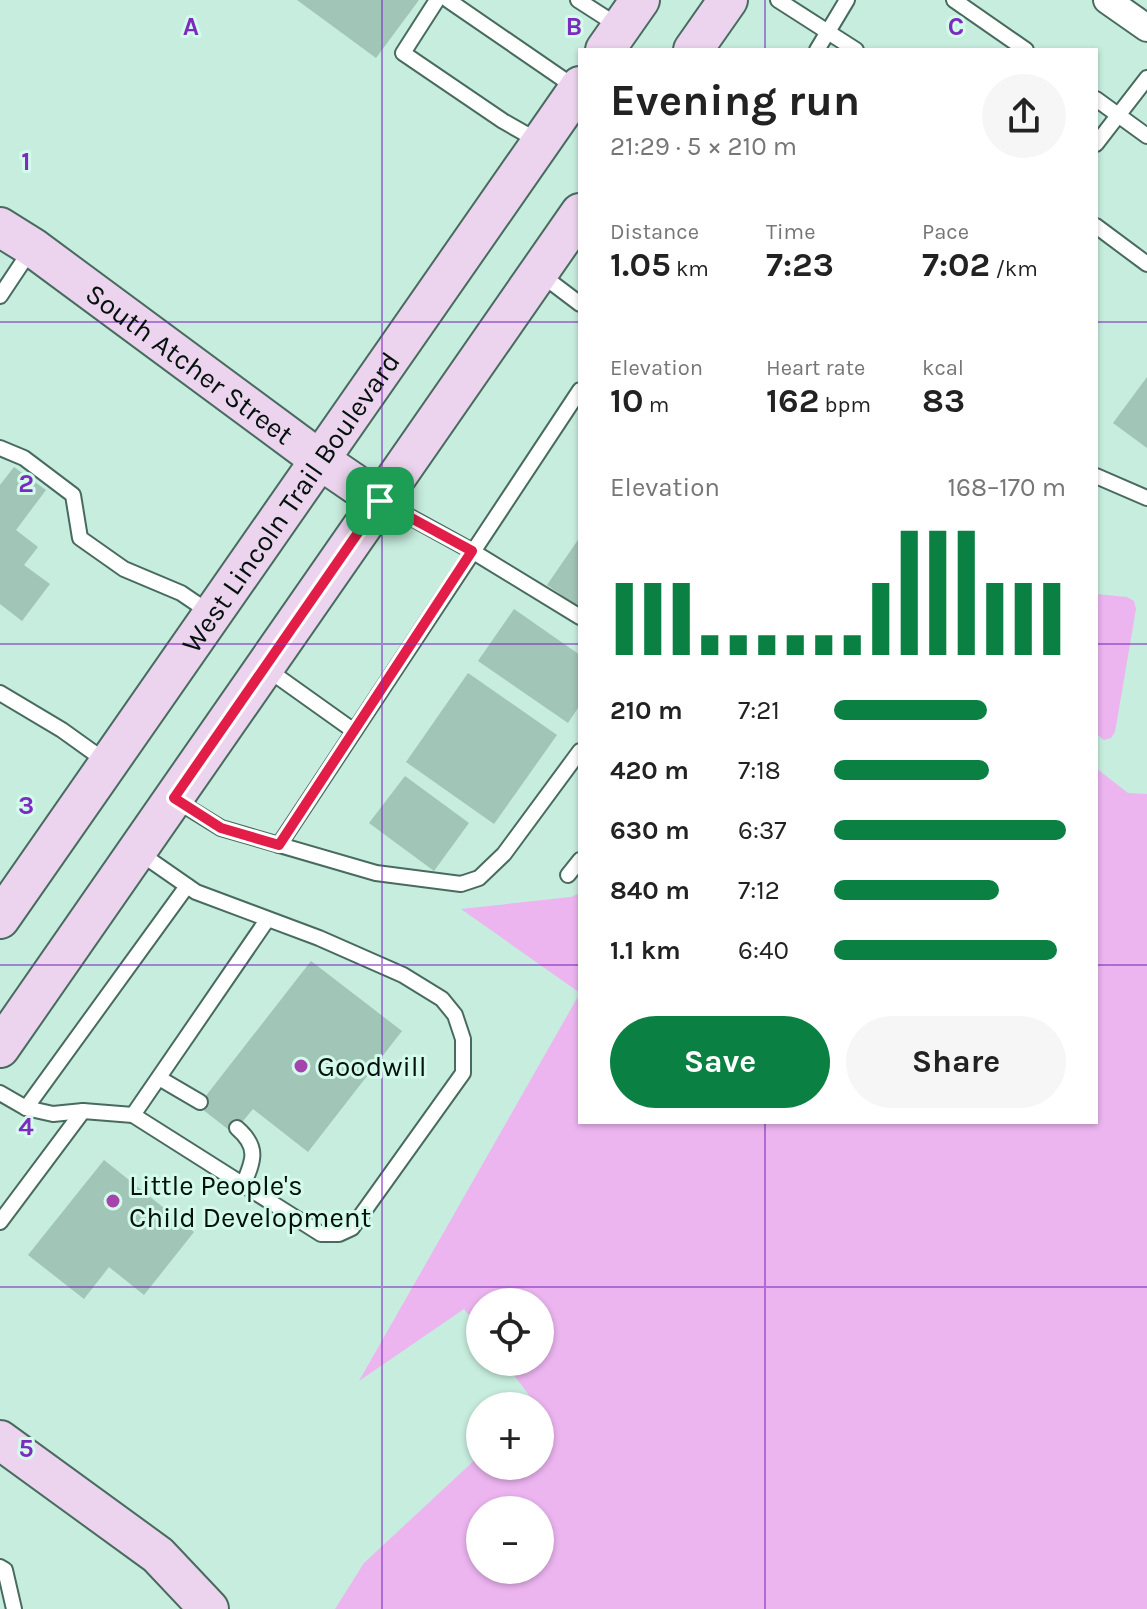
<!DOCTYPE html>
<html lang="en">
<head>
<meta charset="utf-8">
<style>
	:root { --surface:#fff; --page:#f6f6f6; --text:#222; --muted:#767676; --accent:#0b8043 }
	body { margin:0; font-family:Karla,sans-serif; background:var(--page); color:var(--text); height:100vh; display:flex; flex-direction:column; font-size:30px; white-space:nowrap }
	* { box-sizing:border-box; margin:0 }
	p { font-size:26px; color:var(--muted) }
	.icon { flex:none; width:44px; height:44px; fill:none; stroke:currentColor; stroke-width:2; stroke-linecap:round; stroke-linejoin:round }
	.map { position:relative; flex:1; overflow:hidden }
	.panel { position:absolute; left:578px; top:48px; width:520px; height:1076px; display:flex; flex-direction:column; background:var(--surface); border-radius:0px; box-shadow:0 2px 6px #0004 }
	.panel>* { flex:none }
	.buttons { position:absolute; left:466px; top:1288px; display:grid; gap:16px }
	.buttons a { display:grid; place-items:center; width:88px; height:88px; border-radius:50%; background:var(--surface); box-shadow:0 2px 6px #0004; font-size:40px }
	.pin { position:absolute; display:grid; place-items:center; width:68px; height:68px; color:#fff; margin:-34px; border-radius:16px; box-shadow:0 4px 12px #0006 }
	.round { display:grid; place-items:center; flex:none; width:84px; height:84px; border-radius:42px; background:var(--page) }
	.head { display:flex; align-items:center; justify-content:space-between; height:136px; padding:0 32px }
	h1 { font-size:44px; font-weight:700; line-height:60px }
	.metrics { display:grid; grid-template-columns:repeat(3,1fr); gap:12px; height:136px; padding:8px 32px }
	.metrics div { display:grid; align-content:center }
	.metrics b { font-size:34px; font-weight:700 }
	.metrics small { font-size:22px; font-weight:400 }
	.metrics p { font-size:22px }
	.chart { height:224px; padding:16px 32px }
	.chart p { display:flex; justify-content:space-between }
	.chart svg { width:100%; height:144px; margin-top:8px; stroke:var(--accent); stroke-width:6 }
	.primary-button { display:flex; gap:16px; margin-top:auto; padding:16px 32px }
	.primary-button a { flex:1; height:92px; border-radius:48px; background:var(--accent); color:#fff; font-size:32px; font-weight:700; line-height:92px; text-align:center }
	.primary-button a+a { background:var(--page); color:var(--text) }
	ul { padding:0 32px; list-style:none; font-size:26px }
	li { display:grid; grid-template-columns:128px 96px 1fr; align-items:center; height:60px }
	li i { height:20px; border-radius:10px; background:var(--accent) }
	.map>svg:first-child { display:block }
	.green { fill:#ecb5f0; fill-rule:evenodd }
	.building { fill:#a1c5b7 }
	.lines { fill:none; stroke-linecap:round; stroke-linejoin:round }
	.lane-casing { stroke:#496b5f; stroke-width:18 }
	.street-casing { stroke:#496b5f; stroke-width:30 }
	.secondary-casing { stroke:#496b5f; stroke-width:42 }
	.lane { stroke:#fff; stroke-width:14 }
	.street { stroke:#fff; stroke-width:26 }
	.secondary { stroke:#ecd4ee; stroke-width:38 }
	.route-casing { stroke:#fff; stroke-width:16 }
	.route { stroke:#e11d48; stroke-width:10 }
	.grid { fill:none; stroke:#7b2cbf; stroke-width:2; stroke-opacity:0.55 }
	.poi-dot { fill:#a445ae; stroke:#d4faeb; stroke-width:3 }
	.labels { text-anchor:middle; dominant-baseline:central; stroke-width:6; stroke-linejoin:round; paint-order:stroke }
	.street-label { font-size:28px; fill:#04110c; stroke:#d4faeb }
	.poi-label { font-size:28px; fill:#04110c; stroke:#d4faeb; text-anchor:start }
	.grid-label { font-size:26px; text-anchor:middle; font-weight:bold; fill:#7b2cbf; stroke:#d4faeb; stroke-width:6; stroke-linejoin:round; paint-order:stroke }
</style>
</head>
<body>
<div class="map">
<svg width="1147" height="1609" viewBox="0 0 1147 1609">
	<rect width="100%" height="100%" fill="#c7edde"/>
	<g class="green">
		<polygon points="1096,594 1127,597 1134,601 1136,609 1115,732 1111,738 1104,740 1096,734"/>
		<path d="M1096,768L1128,793L1147,794V1609H335L364,1563L480,1455V1466H540V1406H533L535,1403L504,1362H540V1302H480V1329L464,1309L359,1381L580,993L461,909L571,897L580,893V1122H1096ZM480,1510H540V1570H480Z"/>
	</g>
	<g class="building">
		<polygon points="297,0 419,0 376,58"/>
		<polygon points="1147,377 1147,448 1113,423"/>
		<polygon points="14,467 46,490 16,530 38,547 24,565 50,584 22,621 0,604 0,485"/>
		<polygon points="580,537 580,608 547,585"/>
		<polygon points="514,609 580,655 580,705 568,723 478,661"/>
		<polygon points="468,673 557,735 494,824 406,762"/>
		<polygon points="405,776 469,823 434,871 369,823"/>
		<polygon points="311,961 402,1031 308,1152 253,1109 233,1133 198,1106"/>
		<polygon points="104,1160 194,1232 144,1295 109,1267 84,1299 28,1255"/>
	</g>
	<g class="lines">
		<defs>
			<g id="lane">
				<polyline points="437,0 403,53 503,121 540,142"/>
				<polyline points="448,0 576,88"/>
				<polyline points="578,0 620,27"/>
				<polyline points="778,0 856,50"/>
				<polyline points="954,0 1026,50"/>
				<polyline points="817,50 847,0"/>
				<polyline points="1096,99 1147,136"/>
				<polyline points="1096,144 1147,78"/>
				<polyline points="1096,226 1147,264"/>
				<polyline points="539,273 580,304"/>
				<polyline points="0,296 32,248"/>
				<polyline points="0,448 24,458 73,495 80,538 124,569 181,593 212,614"/>
				<polyline points="1096,476 1147,498"/>
				<polyline points="381,501 472,551 580,617"/>
				<polyline points="267,669 354,731"/>
				<polyline points="0,693 62,730 108,763"/>
				<polyline points="174,799 221,828 376,873 461,884 479,878 504,854 580,751"/>
				<polyline points="279,845 580,390"/>
				<polyline points="568,875 580,860"/>
				<polyline points="159,1078 200,1102"/>
				<polyline points="0,1093 26,1108 53,1114 83,1111 133,1115 321,1234 339,1234 352,1228 463,1073 463,1039 455,1015 442,999 403,975 319,938 196,892 137,851"/>
				<polyline points="26,1108 187,886"/>
				<polyline points="133,1115 267,920"/>
				<path d="M237,1128C259,1147 254,1160 243,1185"/>
				<polyline points="0,1222 83,1111"/>
				<polyline points="0,1567 5,1570 14,1609"/>
			</g>
			<polyline id="street" points="1107,0 1147,28"/>
			<g id="secondary">
				<polyline points="605,50 640,0"/>
				<polyline points="693,50 728,0"/>
				<path id="s1" d="M0,227L32,247L320,460L380,501"/>
				<path id="s2" d="M0,919L580,86"/>
				<polyline points="0,1048 580,213"/>
				<polyline points="0,1440 158,1555 209,1609"/>
			</g>
		</defs>
		<use href="#lane" class="lane-casing"/>
		<use href="#street" class="street-casing"/>
		<use href="#secondary" class="secondary-casing"/>
		<use href="#lane" class="lane"/>
		<use href="#street" class="street"/>
		<use href="#secondary" class="secondary"/>
	</g>
	<g class="lines">
		<defs>
			<polygon id="route" points="380,501 472,551 279,845 221,828 174,798"/>
		</defs>
		<use href="#route" class="route-casing"/>
		<use href="#route" class="route"/>
	</g>
	<path class="grid" d="M382,0V1609M765,0V50M0,322H580M1096,322H1147M0,644H580M1096,644H1147M0,965H580M1096,965H1147M765,1122V1609M0,1287H1147"/>
	<g class="poi-dot">
		<circle cx="301" cy="1066" r="8"/>
		<circle cx="113" cy="1201" r="8"/>
	</g>
	<g class="labels">
		<g class="street-label">
			<text stroke="none"><textPath href="#s1" startOffset="234">South Atcher Street</textPath></text>
			<text stroke="none"><textPath href="#s2" startOffset="508">West Lincoln Trail Boulevard</textPath></text>
		</g>
		<g class="poi-label">
			<text x="317" y="1066">Goodwill</text>
			<text x="129" y="1185">Little People's<tspan x="129" dy="32">Child Development</tspan></text>
		</g>
	</g>
	<g class="grid-label">
		<text x="191" y="35">A</text>
		<text x="574" y="35">B</text>
		<text x="956" y="35">C</text>
		<text x="26" y="170">1</text>
		<text x="26" y="492">2</text>
		<text x="26" y="814">3</text>
		<text x="26" y="1135">4</text>
		<text x="26" y="1457">5</text>
	</g>
</svg>
<div class="buttons">
<a><svg class="icon" aria-label="locate" viewBox="0 0 24 24"><circle cx="12" cy="12" r="6"/><path d="M12 2v4M12 18v4M2 12h4M18 12h4"/></svg></a>
<a>+</a>
<a>−</a>
</div>
<div class="pin" style="left:380px;top:501px;background:#1e9e55"><svg class="icon" aria-label="arrive" viewBox="0 0 24 24"><path d="M6 21V4h12l-3 4 3 4H6"/></svg></div>
<section class="panel">
<div class="head"><div><h1>Evening run</h1><p>21:29 · 5 × 210 m</p></div><a class="round"><svg class="icon" aria-label="share" viewBox="0 0 24 24"><path d="M12 15V3M7 8l5-5 5 5M5 13v7h14v-7"/></svg></a></div>
<div class="metrics">
<div><p>Distance</p><b>1.05<small> km</small></b></div>
<div><p>Time</p><b>7:23</b></div>
<div><p>Pace</p><b>7:02<small> /km</small></b></div>
</div>
<div class="metrics">
<div><p>Elevation</p><b>10<small> m</small></b></div>
<div><p>Heart rate</p><b>162<small> bpm</small></b></div>
<div><p>kcal</p><b>83</b></div>
</div>
<div class="chart"><p><span>Elevation</span>168–170 m</p>
<svg viewBox="0 0 160 44" preserveAspectRatio="none"><path d="M5 44V22M15 44V22M25 44V22M35 44V38M45 44V38M55 44V38M65 44V38M75 44V38M85 44V38M95 44V22M105 44V6M115 44V6M125 44V6M135 44V22M145 44V22M155 44V22"/></svg>
</div>
<ul>
<li><b>210 m</b>7:21<i style="width:66%"></i></li>
<li><b>420 m</b>7:18<i style="width:67%"></i></li>
<li><b>630 m</b>6:37<i style="width:100%"></i></li>
<li><b>840 m</b>7:12<i style="width:71%"></i></li>
<li><b>1.1 km</b>6:40<i style="width:96%"></i></li>
</ul>
<div class="primary-button"><a>Save</a><a>Share</a></div>
</section>
</div>
</body>
</html>
